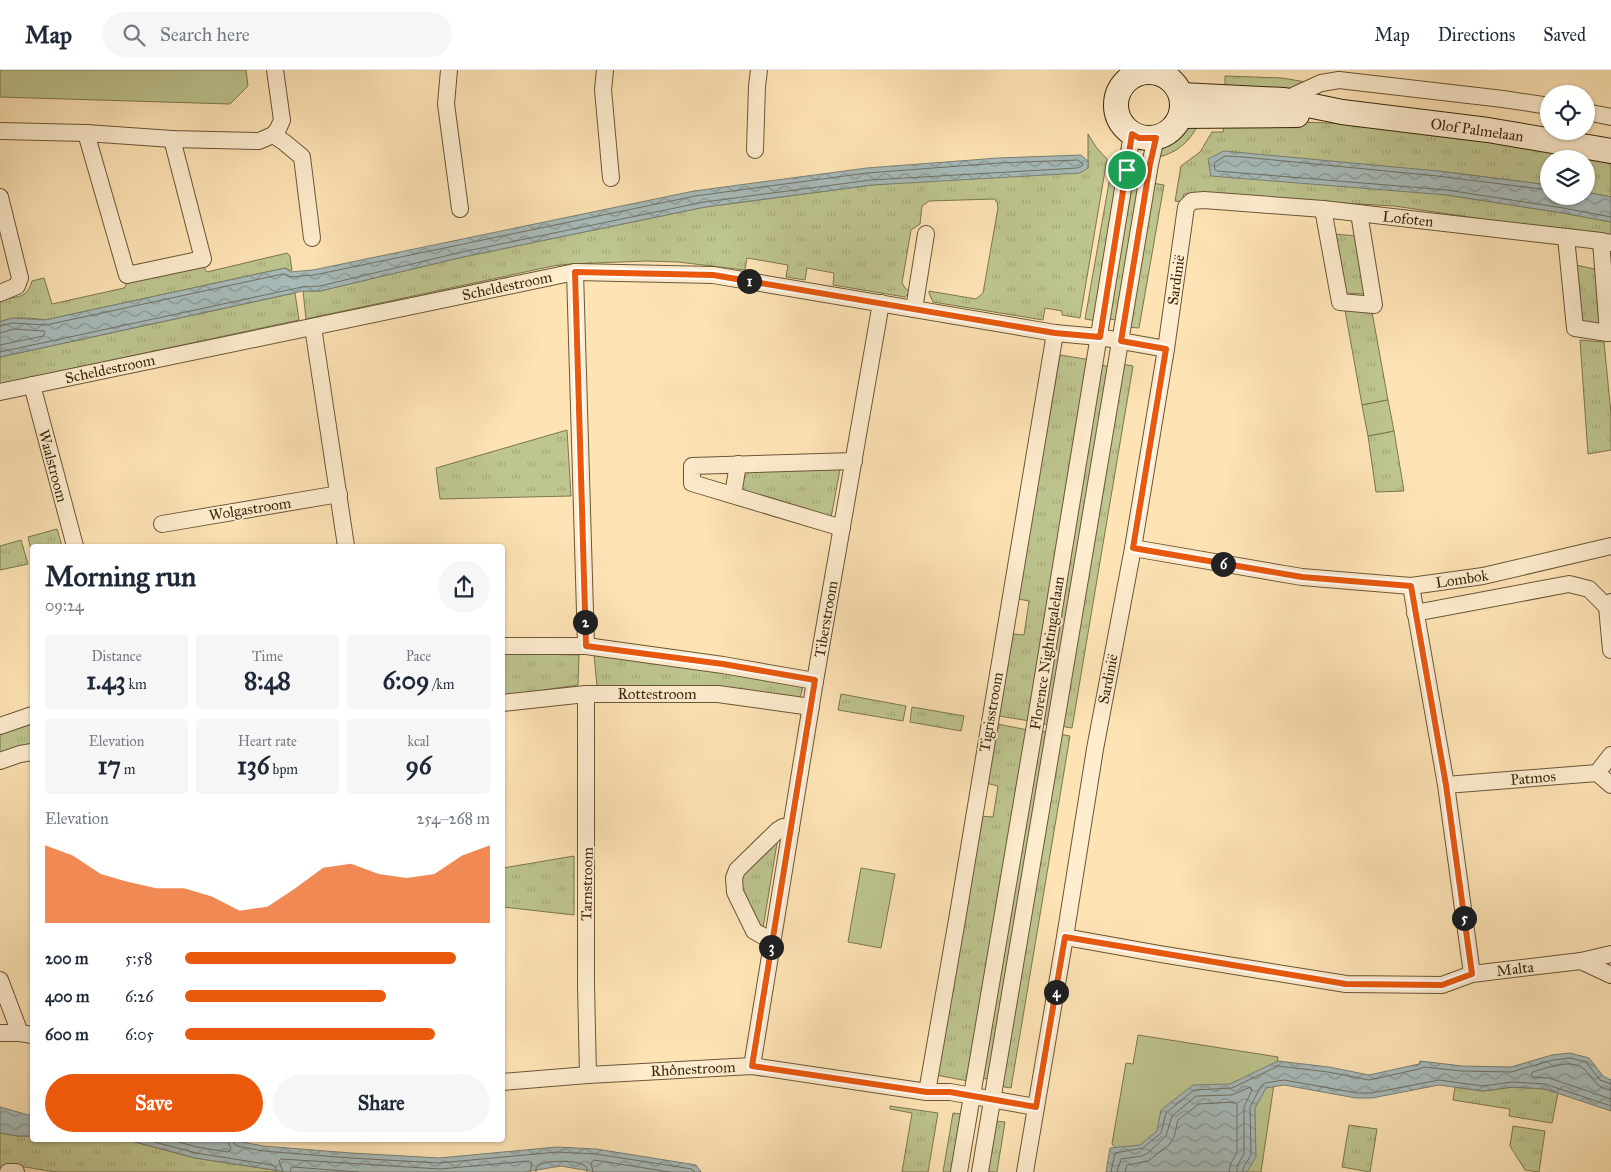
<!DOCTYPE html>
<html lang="en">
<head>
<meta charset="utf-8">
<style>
	:root { --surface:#fff; --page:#f6f6f7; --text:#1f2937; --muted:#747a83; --line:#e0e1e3; --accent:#ea580c }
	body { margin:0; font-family:"IM FELL Great Primer",serif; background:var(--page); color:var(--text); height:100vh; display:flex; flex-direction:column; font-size:19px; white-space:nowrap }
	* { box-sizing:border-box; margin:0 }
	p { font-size:16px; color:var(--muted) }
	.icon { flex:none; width:28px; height:28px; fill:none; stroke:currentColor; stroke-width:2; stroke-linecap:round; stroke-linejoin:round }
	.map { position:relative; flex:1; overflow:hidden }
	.details { position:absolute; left:30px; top:474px; width:475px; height:598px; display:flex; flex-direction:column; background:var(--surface); border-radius:5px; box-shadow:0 1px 4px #0004 }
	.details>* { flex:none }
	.controls { position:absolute; left:1540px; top:15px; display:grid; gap:10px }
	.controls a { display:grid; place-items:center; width:55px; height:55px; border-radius:50%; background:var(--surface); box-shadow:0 1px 4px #0004; font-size:25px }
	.pin { position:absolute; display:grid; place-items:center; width:42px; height:42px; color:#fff; margin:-21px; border:2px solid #fff; border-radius:50%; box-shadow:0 1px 5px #0007 }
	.km { position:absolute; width:25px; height:25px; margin:-12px; border-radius:50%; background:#222; color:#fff; font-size:14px; line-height:25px; text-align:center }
	.round { display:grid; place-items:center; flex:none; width:52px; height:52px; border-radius:26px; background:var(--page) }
	.headline { display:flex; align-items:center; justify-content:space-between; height:85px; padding:0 15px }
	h1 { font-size:28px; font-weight:700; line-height:38px }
	.metrics { display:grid; grid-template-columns:repeat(3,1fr); gap:8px; height:85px; padding:5px 15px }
	.metrics div { display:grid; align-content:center; border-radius:5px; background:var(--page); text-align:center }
	.metrics b { font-size:25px; font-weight:700 }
	.metrics small { font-size:14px; font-weight:400 }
	.metrics p { font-size:14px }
	.chart { height:140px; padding:10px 15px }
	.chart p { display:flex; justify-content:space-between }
	.chart svg { width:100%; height:90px; margin-top:5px; fill:var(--accent); opacity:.7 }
	.button { display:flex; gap:10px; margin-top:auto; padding:10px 15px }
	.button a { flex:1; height:58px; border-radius:30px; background:var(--accent); color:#fff; font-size:20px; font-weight:700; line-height:58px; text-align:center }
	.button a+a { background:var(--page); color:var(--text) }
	ul { padding:0 15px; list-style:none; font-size:16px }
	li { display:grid; grid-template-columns:80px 60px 1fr; align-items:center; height:38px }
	li i { height:12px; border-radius:6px; background:var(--accent) }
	header { display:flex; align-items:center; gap:30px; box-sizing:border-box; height:70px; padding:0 25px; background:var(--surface); border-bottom:1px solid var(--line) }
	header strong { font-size:24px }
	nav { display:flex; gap:28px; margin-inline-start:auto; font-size:18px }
	.search { width:350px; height:45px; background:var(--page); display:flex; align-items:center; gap:12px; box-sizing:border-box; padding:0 18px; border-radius:28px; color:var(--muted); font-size:19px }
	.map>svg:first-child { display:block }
	.grass { fill:url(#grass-tufts); stroke:#7c764e }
	.green { fill:#bec58f; stroke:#7c764e }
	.water { fill:url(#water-waves); stroke:#7b8075 }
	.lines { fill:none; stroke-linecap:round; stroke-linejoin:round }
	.shore { stroke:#707164; stroke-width:1 }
	.street-casing { stroke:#6a5637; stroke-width:18 }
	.secondary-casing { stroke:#39270d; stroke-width:26 }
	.street { stroke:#feedcf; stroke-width:16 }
	.secondary { stroke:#feedcf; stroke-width:24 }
	.route-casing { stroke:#fff; stroke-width:10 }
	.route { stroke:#ea580c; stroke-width:6 }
	.labels { text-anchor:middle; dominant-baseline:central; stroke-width:4; stroke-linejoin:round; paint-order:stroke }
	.street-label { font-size:15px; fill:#39270d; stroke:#feedcf }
</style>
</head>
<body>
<header>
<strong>Map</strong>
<div class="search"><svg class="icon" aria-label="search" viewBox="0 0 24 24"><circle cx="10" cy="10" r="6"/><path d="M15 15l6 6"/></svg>Search here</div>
<nav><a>Map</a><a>Directions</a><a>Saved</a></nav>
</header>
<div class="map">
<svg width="1611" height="1102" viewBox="0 0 1611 1102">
	<defs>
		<pattern id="grass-tufts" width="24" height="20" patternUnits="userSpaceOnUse" patternTransform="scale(1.25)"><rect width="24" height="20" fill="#bec58f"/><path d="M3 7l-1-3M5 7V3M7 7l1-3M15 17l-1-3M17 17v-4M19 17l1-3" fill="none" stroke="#a4a97a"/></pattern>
		<pattern id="water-waves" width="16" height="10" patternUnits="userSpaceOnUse" patternTransform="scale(1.25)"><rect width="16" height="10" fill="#a7bbba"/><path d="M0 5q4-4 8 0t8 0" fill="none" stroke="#899896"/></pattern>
	</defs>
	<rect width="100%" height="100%" fill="#fee4b5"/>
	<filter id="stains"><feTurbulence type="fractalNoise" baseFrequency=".004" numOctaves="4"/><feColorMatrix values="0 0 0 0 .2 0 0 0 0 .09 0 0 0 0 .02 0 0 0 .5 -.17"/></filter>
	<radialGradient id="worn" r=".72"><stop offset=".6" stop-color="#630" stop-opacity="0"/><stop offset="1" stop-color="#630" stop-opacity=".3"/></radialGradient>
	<g class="grass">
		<polygon points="1225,6 1282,8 1306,12 1294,20 1225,22"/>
		<polygon points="1300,52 1354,54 1495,70 1611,90 1611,127 1586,122 1586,89 1549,89 1549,115 1438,101 1447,125 1563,143 1611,152 1611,171 1524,155 1394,136 1184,124 1182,132 1175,131 1181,96 1200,82 1212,62 1223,62 1224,53"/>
		<path d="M1198,55C1189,72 1178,82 1159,87L1162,79L1165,76L1185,60L1192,56Z"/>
		<polygon points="1088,64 1096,77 1107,89 1080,248 1062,245 1062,241 1045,238 1043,250 933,232 929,223 929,221 976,229 983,223 998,138 997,132 994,129 929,131 922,136 920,154 911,160 902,213 905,218 910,222 905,227 833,215 834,203 807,198 805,210 786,207 788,195 747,188 745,200 678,192 647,191 570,194 553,196 306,249 303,221 320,221 463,187 705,137 872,115 1088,98"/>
		<polygon points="1110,107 1117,109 1097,251 1085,249"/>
		<polygon points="1133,110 1141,111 1116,250 1109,249"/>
		<polygon points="1152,113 1164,115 1139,258 1126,257"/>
		<polygon points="1333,164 1358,166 1365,224 1345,223"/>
		<path d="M287,183L290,186L292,201L285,198L45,250C34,248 10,246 0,252V230C15,226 27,230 32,211L44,208L52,234L124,218L129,210L203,196L207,202Z"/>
		<polygon points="1576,195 1599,200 1600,254 1581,252"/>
		<polygon points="295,223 299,250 0,314 0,287"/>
		<polygon points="1345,240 1372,242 1388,330 1362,335"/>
		<polygon points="1580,270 1604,272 1611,344 1611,380 1588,384"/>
		<polygon points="1060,285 1091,290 1030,651 999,646 1013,564 1024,565 1029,531 1018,529"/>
		<polygon points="1121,294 1133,296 1072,658 1060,656"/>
		<polygon points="1101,295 1110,297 1048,655 1041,653"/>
		<polygon points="567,360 571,426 440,429 436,398"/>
		<polygon points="1394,361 1404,421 1376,422 1368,366"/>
		<path d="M840,399L831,448L744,422C740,413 743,409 749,402Z"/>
		<polygon points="57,459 62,476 32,476 32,484 28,467"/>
		<polygon points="21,470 28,494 0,500 0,476"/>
		<polygon points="502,583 579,585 578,615 503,626"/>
		<polygon points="594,584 722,599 803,617 800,628 597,616"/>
		<polygon points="841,624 906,636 903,651 838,640"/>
		<polygon points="912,637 964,646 961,661 910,652"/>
		<polygon points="32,654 32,679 0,686 0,664"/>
		<polygon points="997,654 1028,660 968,1011 936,1005 980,746 993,747 998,716 986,713"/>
		<polygon points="1040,661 1047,662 988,1009 982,1008"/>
		<polygon points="1059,664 1070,666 1011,1018 999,1016"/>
		<polygon points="775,771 777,773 763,858 758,854 741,818 743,803"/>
		<polygon points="574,786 574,845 503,837 503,798"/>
		<polygon points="1455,1017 1483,1021 1513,1017 1545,1019 1558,1023 1552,1053 1509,1046 1510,1039 1453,1030"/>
		<polygon points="890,1036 938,1043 928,1102 902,1102 912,1043 890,1039"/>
		<polygon points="953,1043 961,1044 952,1102 943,1102"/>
		<polygon points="995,1051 1005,1052 997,1102 986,1102"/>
		<polygon points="1349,1055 1377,1059 1370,1102 1342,1097"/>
		<polygon points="1513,1056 1545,1061 1539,1102 1525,1100 1510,1076"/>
		<path d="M0,1063L18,1066H32V1069H124L195,1088L287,1102C212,1102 136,1102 61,1102C41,1102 20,1092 0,1099Z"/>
	</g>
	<g class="green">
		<polygon points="0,0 246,0 248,16 230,34 0,27"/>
		<polygon points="1388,330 1394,361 1368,366 1362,335"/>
		<polygon points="861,798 895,804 881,878 848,872"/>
		<polygon points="1138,965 1278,987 1261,1102 1137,1102 1112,1074 1126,993 1133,994"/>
	</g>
	<g class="water">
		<polygon points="1224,81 1438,101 1549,115 1549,126 1586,126 1586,122 1611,127 1611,152 1563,143 1447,125 1211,106 1208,89"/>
		<polygon points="1081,85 1088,91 1088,98 1080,103 872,115 705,137 463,187 320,221 303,221 0,287 0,252 12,248 45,250 285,198 290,202 313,200 694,121 867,98 998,88"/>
		<polygon points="1570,983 1589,988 1603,1006 1611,1010 1611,1041 1545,1019 1513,1017 1483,1021 1439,1015 1372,1028 1356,1028 1284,1015 1266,1018 1255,1038 1256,1087 1247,1102 1106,1102 1110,1078 1140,1075 1157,1061 1161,1040 1193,1015 1230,1014 1278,991 1329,997 1369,1005 1419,994 1420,991 1462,996 1511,997 1552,985"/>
		<polygon points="0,1037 32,1046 32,1066 18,1066 0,1063"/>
		<polygon points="124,1069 227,1069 263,1076 351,1083 439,1088 557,1077 596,1079 696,1095 701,1102 596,1102 561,1096 524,1102 287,1102 195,1088"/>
	</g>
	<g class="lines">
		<g class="shore">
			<polyline points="1549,120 1437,106 1243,87 1225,86 1214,93 1215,100 1217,101 1447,120 1563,138 1611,147"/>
			<polyline points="0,256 13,253 46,255 283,204 290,207 314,205 695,126 867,103 999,93 1078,90 1083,94 1082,96 1077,98 871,110 704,132 462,182 320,216 302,217 0,282"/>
			<polyline points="0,263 14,259 44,261 45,264 43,266 0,275"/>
			<path d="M1611,1020C1596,1019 1594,1008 1584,999C1571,988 1547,998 1533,1002L1531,1004L1533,1007L1549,1008L1611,1029"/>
			<polyline points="143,1069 196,1083 272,1095 276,1097 276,1102"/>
			<polyline points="167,1069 197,1077 228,1082 231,1079 227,1069"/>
			<polyline points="234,1069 234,1073 237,1076 263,1081 351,1088 439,1093 557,1082 596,1084 692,1099 695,1102"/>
			<polyline points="283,1102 279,1091 281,1089 440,1099 529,1091 532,1093 530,1102"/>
			<polyline points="290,1102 291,1098 293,1097 358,1102"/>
			<path d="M536,1102C536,1098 536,1097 539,1095C548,1090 575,1090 584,1095C587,1097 587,1098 587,1102"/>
			<polyline points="593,1102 591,1093 594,1090 670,1102"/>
			<polyline points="1111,1102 1115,1083 1143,1078 1161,1063 1166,1043 1194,1020 1232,1018 1278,996 1328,1002 1369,1010 1419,999 1424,997 1462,1001 1511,1002 1553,990 1570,988 1586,992 1600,1010 1611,1014"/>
			<polyline points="1117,1102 1121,1089 1142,1086 1148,1083 1166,1066 1172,1046 1196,1026 1232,1025 1250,1017 1252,1020 1244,1037 1244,1084 1237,1096 1237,1102"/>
			<polyline points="1125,1102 1127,1095 1148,1091 1169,1075 1174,1067 1178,1050 1199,1034 1234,1032 1237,1034 1237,1082 1231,1093 1229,1102"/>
			<polyline points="1243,1102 1243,1098 1251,1085 1250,1037 1261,1016 1265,1013 1284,1010 1357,1023 1372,1023 1439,1010 1483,1016 1513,1012 1545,1014 1611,1036"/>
		</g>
		<defs>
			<g id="street">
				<polyline points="449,0 446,34 460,139"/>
				<polyline points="605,0 603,20 611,108"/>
				<polyline points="1284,30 1321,13 1339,10 1503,29 1549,36"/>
				<polyline points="1586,42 1611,47"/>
				<polyline points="0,61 86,63 172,69 259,71 273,65 278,59 282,50 275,0"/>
				<polyline points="86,63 127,205 203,189 172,69"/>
				<polyline points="273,65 284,72 302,87 312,168"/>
				<polyline points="755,80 757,16 759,0"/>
				<polyline points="0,127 20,208 17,216 0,223"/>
				<polyline points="1323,139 1340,232 1374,235 1359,143"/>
				<polyline points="1566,167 1575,258 1608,263 1601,171"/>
				<polyline points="575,202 586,576"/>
				<polyline points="914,239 926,164"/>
				<polyline points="313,257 346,476"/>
				<polyline points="32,315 75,476"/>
				<polyline points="0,322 575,202 713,205 1055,263 1099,267 1166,279"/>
				<polyline points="733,425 738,394"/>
				<polyline points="162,454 339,424"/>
				<polyline points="842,458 692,413 692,396 854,391"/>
				<polyline points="1133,478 1302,507 1411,516 1483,506 1611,476"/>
				<polyline points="1411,516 1446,715 1472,904"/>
				<polyline points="1607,537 1611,580"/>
				<polyline points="1415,543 1569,514 1589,519 1607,537 1611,532"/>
				<polyline points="502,576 586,576 723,595 815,611"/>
				<polyline points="586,624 586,915 588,1005"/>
				<polyline points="502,633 586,624 718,624 811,637"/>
				<polyline points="0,656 32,645"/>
				<polyline points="0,691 20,684 32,682"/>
				<polyline points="1597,703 1611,715"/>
				<polyline points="1446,715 1597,703 1611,685"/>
				<polyline points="1065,867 1160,884 1346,914 1442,915 1472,904 1581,891 1611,905"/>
				<polyline points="772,871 754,861 735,822 734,808 737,800 778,760 783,757 791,759"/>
				<polyline points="1581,891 1611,884"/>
				<polyline points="0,910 20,963"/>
				<polyline points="0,963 20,963 32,965"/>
				<polyline points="752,996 815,611 881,233"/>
				<polyline points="502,1012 588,1005 752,996 927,1022 950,1022 1036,1037"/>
				<polyline points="927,1022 958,844 1055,263"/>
				<polyline points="8,1102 16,1102"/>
				<polyline points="959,1102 1035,655 1132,64"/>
				<polyline points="980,1102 1150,94 1156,68"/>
				<polyline points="1025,1102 1065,867 1095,679 1133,478 1166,279 1186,137 1192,131 1204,130 1323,139 1601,171 1611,173"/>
			</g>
			<g id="secondary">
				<circle cx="1149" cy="35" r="33"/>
				<polyline points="1181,25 1284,30 1342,42 1488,60 1611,81"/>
				<polyline points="1181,46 1297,45"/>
			</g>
		</defs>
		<use href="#street" class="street-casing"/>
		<use href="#secondary" class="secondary-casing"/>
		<use href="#street" class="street"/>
		<use href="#secondary" class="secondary"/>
	</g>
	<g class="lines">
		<defs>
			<polygon id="route" points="1132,64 1139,68 1156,68 1150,94 1121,271 1166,279 1133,478 1302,507 1411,516 1446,715 1472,904 1442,915 1346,914 1065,867 1036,1037 950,1022 927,1022 752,996 815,610 723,594 586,576 575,202 713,205 1055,263 1100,267"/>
		</defs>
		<use href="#route" class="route-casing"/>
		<use href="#route" class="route"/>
	</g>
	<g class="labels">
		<g class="street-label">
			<text transform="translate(1477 60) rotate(8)">Olof Palmelaan</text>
			<text transform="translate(1408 149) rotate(6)">Lofoten</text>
			<text transform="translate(1176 210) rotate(-82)">Sardinië</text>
			<text transform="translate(507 216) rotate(-12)">Scheldestroom</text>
			<text transform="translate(110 299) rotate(-12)">Scheldestroom</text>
			<text transform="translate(53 396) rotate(75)">Waalstroom</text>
			<text transform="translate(250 439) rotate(-9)">Wolgastroom</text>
			<text transform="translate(1462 509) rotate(-9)">Lombok</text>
			<text transform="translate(826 549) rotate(-80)">Tiberstroom</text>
			<text transform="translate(1047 583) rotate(-81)">Florence Nightingalelaan</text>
			<text transform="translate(1108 609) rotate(-79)">Sardinië</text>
			<text x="657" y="624">Rottestroom</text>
			<text transform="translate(991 642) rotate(-80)">Tigrisstroom</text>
			<text transform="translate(1533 708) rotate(-5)">Patmos</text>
			<text transform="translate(587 814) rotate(-89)">Tarnstroom</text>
			<text transform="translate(1515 899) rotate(-7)">Malta</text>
			<text transform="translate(693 999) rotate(-3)">Rhônestroom</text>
		</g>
	</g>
	<rect width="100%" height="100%" filter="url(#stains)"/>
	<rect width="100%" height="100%" fill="url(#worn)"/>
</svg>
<div class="controls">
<a><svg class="icon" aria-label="locate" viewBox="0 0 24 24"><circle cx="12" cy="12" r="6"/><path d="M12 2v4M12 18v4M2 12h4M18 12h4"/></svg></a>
<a><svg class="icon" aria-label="layers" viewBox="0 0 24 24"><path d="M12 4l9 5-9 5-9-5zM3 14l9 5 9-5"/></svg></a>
</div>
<div class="pin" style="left:1127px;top:100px;background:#1e9e55"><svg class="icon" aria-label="arrive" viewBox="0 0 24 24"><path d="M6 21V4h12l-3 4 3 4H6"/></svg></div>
<b class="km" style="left:749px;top:211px">1</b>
<b class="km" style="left:585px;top:552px">2</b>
<b class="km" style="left:771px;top:877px">3</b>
<b class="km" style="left:1056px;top:922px">4</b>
<b class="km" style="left:1464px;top:848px">5</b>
<b class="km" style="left:1223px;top:494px">6</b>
<section class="details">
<div class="headline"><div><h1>Morning run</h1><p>09:24</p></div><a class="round"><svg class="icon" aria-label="share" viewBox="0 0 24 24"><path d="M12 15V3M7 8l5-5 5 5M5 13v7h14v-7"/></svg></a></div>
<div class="metrics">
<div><p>Distance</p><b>1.43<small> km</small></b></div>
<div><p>Time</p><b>8:48</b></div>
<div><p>Pace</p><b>6:09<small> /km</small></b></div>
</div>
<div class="metrics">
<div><p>Elevation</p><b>17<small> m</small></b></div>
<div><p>Heart rate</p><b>136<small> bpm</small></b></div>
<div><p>kcal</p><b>96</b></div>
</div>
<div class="chart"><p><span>Elevation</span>254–268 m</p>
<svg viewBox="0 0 160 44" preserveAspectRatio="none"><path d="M0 44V6L10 11L20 20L30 24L40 27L50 27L60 31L70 38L80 36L90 27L100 17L110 15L120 20L130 22L140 20L150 11L160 6V44z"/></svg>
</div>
<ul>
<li><b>200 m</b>5:58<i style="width:89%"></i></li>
<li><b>400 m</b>6:26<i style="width:66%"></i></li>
<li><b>600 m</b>6:05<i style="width:82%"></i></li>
</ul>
<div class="button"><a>Save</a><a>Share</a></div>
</section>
</div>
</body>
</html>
